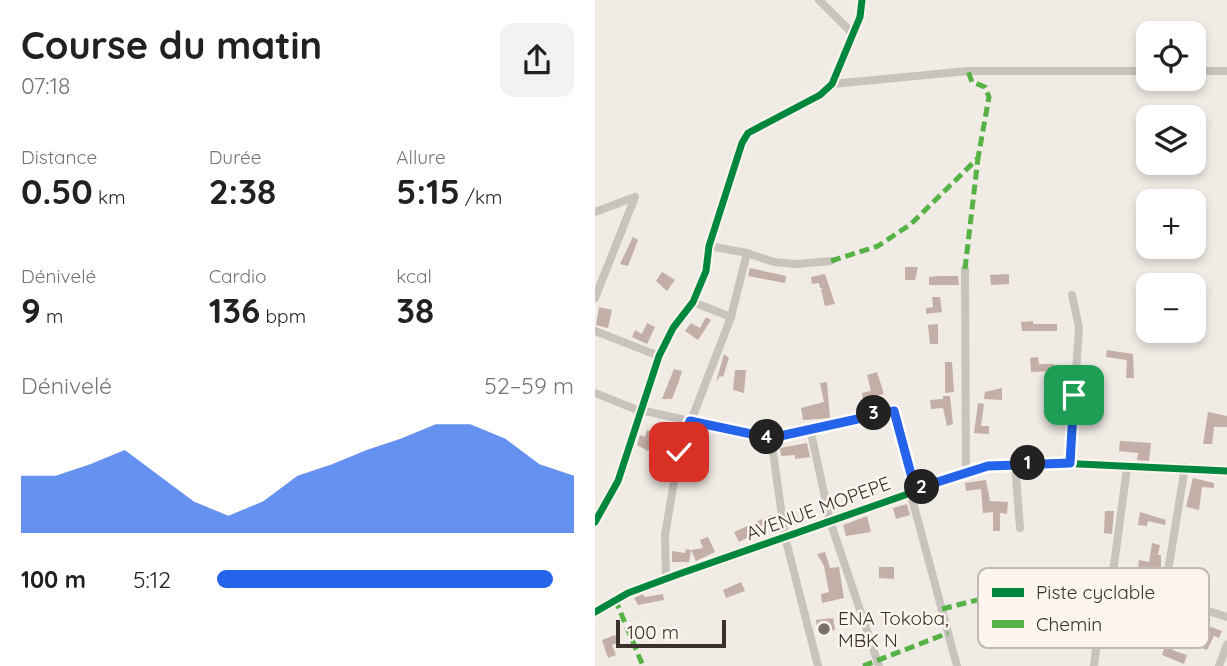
<!DOCTYPE html>
<html lang="fr">
<head>
<meta charset="utf-8">
<style>
	:root { --surface:#fff; --page:#f2f2f2; --text:#202124; --muted:#757577; --accent:#2563eb }
	body { margin:0; font-family:Quicksand,sans-serif; background:var(--page); color:var(--text); height:100vh; display:flex; flex-direction:column; font-size:26px; white-space:nowrap }
	* { box-sizing:border-box; margin:0 }
	p { font-size:23px; color:var(--muted) }
	.icon { flex:none; width:38px; height:38px; fill:none; stroke:currentColor; stroke-width:2; stroke-linecap:round; stroke-linejoin:round }
	.map { position:relative; flex:1; overflow:hidden }
	.drawer { display:flex; flex-direction:column; background:var(--surface); width:595px }
	.drawer>* { flex:none }
	.fabs { position:absolute; left:541px; top:21px; display:grid; gap:14px }
	.fabs a { display:grid; place-items:center; width:70px; height:70px; border-radius:14px; background:var(--surface); box-shadow:0 4px 10px #0003; font-size:35px }
	.scale { position:absolute; left:21px; bottom:18px; width:110px; box-sizing:border-box; padding-left:7px; border:4px solid #3b302b; border-top:0; font-size:19px; line-height:24px; white-space:nowrap; color:#3b302b; -webkit-text-stroke:5px #fbf5ee; paint-order:stroke }
	.pin { position:absolute; display:grid; place-items:center; width:60px; height:60px; color:#fff; margin:-30px; border-radius:14px; box-shadow:0 4px 10px #0006 }
	.km { position:absolute; width:35px; height:35px; margin:-18px; border-radius:50%; background:#222; color:#fff; font-size:19px; line-height:35px; text-align:center }
	.round { display:grid; place-items:center; flex:none; width:74px; height:74px; border-radius:14px; background:var(--page) }
	.headline { display:flex; align-items:center; justify-content:space-between; height:119px; padding:0 21px }
	h1 { font-size:38px; font-weight:800; line-height:52px }
	.stats { display:grid; grid-template-columns:repeat(3,1fr); gap:10px; height:119px; padding:7px 21px }
	.stats div { display:grid; align-content:center }
	.stats b { font-size:35px; font-weight:800 }
	.stats small { font-size:19px; font-weight:400 }
	.stats p { font-size:19px }
	.chart { height:196px; padding:14px 21px }
	.chart p { display:flex; justify-content:space-between }
	.chart svg { width:100%; height:126px; margin-top:7px; fill:var(--accent); opacity:.7 }
	ul { padding:0 21px; list-style:none; font-size:23px }
	li { display:grid; grid-template-columns:112px 84px 1fr; align-items:center; height:52px }
	li i { height:18px; border-radius:9px; background:var(--accent) }
	main { display:flex; flex:1; min-height:0 }
	.map>svg:first-child { display:block }
	.building { fill:#c3afa7 }
	.lines { fill:none; stroke-linecap:round; stroke-linejoin:round }
	.minor { stroke:#c9c3be; stroke-width:8 }
	.quiet { stroke:#57b246; stroke-width:5; stroke-dasharray:10 5; stroke-linecap:butt }
	.cycleway-casing { stroke:#fbf5ee; stroke-width:11 }
	.cycleway { stroke:#00873e; stroke-width:7 }
	.route-casing { stroke:#fff; stroke-width:14 }
	.route { stroke:#2563eb; stroke-width:9 }
	.poi-dot { fill:#7a716c; stroke:#fbf5ee; stroke-width:2.5 }
	.labels { text-anchor:middle; dominant-baseline:central; stroke-width:5; stroke-linejoin:round; paint-order:stroke }
	.street-label { font-size:19px; fill:#3b302b; stroke:#fbf5ee }
	.poi-label { font-size:19px; fill:#3b302b; stroke:#fbf5ee; text-anchor:start }
	.key { fill:#fbf5ee; stroke:#c1bab4; stroke-width:2 }
	.key-label { font-size:19px; fill:#3b302b }
</style>
</head>
<body>
<main>
<section class="drawer">
<div class="headline"><div><h1>Course du matin</h1><p>07:18</p></div><a class="round"><svg class="icon" aria-label="share" viewBox="0 0 24 24"><path d="M12 15V3M7 8l5-5 5 5M5 13v7h14v-7"/></svg></a></div>
<div class="stats">
<div><p>Distance</p><b>0.50<small> km</small></b></div>
<div><p>Durée</p><b>2:38</b></div>
<div><p>Allure</p><b>5:15<small> /km</small></b></div>
</div>
<div class="stats">
<div><p>Dénivelé</p><b>9<small> m</small></b></div>
<div><p>Cardio</p><b>136<small> bpm</small></b></div>
<div><p>kcal</p><b>38</b></div>
</div>
<div class="chart"><p><span>Dénivelé</span>52–59 m</p>
<svg viewBox="0 0 160 44" preserveAspectRatio="none"><path d="M0 44V24L10 24L20 20L30 15L40 24L50 33L60 38L70 33L80 24L90 20L100 15L110 11L120 6L130 6L140 11L150 20L160 24V44z"/></svg>
</div>
<ul>
<li><b>100 m</b>5:12<i style="width:94%"></i></li>
</ul>
</section>
<div class="map">
<svg width="632" height="666" viewBox="0 0 632 666">
	<rect width="100%" height="100%" fill="#f0ebe5"/>
	<g class="building">
		<polygon points="38,237 43,240 33,266 25,264"/>
		<polygon points="310,267 323,267 320,280 310,280"/>
		<polygon points="155,268 191,276 190,283 153,276"/>
		<polygon points="67,272 80,280 72,291 61,281"/>
		<polygon points="230,274 240,304 230,306 226,289 229,288 225,288 224,283 217,284 216,277"/>
		<polygon points="414,274 414,284 396,285 395,275"/>
		<polygon points="344,276 363,276 364,285 334,285 334,277"/>
		<polygon points="337,297 345,297 347,312 331,314 331,308 338,307"/>
		<polygon points="4,307 17,310 13,328 1,325"/>
		<polygon points="111,317 116,320 103,340 90,331 96,323 105,328"/>
		<polygon points="438,321 438,324 462,324 462,331 427,331 426,322"/>
		<polygon points="52,323 60,327 52,344 37,337 40,330 47,334"/>
		<polygon points="343,324 343,344 335,344 333,325"/>
		<polygon points="512,350 538,354 539,378 531,378 532,360 511,357"/>
		<polygon points="129,354 134,358 128,377 125,376 121,382"/>
		<polygon points="443,357 444,364 459,364 460,371 436,372 435,358"/>
		<polygon points="350,362 357,362 359,392 350,393"/>
		<polygon points="79,369 87,371 84,381 77,399 67,399"/>
		<polygon points="140,370 151,370 149,393 138,390"/>
		<polygon points="282,372 289,394 268,399 267,393 276,391 272,375"/>
		<polygon points="232,382 235,418 208,420 206,408 229,402 225,383"/>
		<polygon points="407,388 407,400 389,399 390,392"/>
		<polygon points="489,395 500,396 502,414 491,413"/>
		<polygon points="348,396 355,396 358,424 352,426 348,408 336,409 335,400 348,399"/>
		<polygon points="383,403 389,404 386,426 394,426 394,434 379,433"/>
		<polygon points="613,412 632,416 632,427 619,427 617,444 608,444"/>
		<polygon points="52,430 62,432 53,451 42,445 45,435 50,437"/>
		<polygon points="525,441 556,443 554,461 542,460 543,453 524,451"/>
		<polygon points="212,443 215,457 200,459 200,455 186,456 185,448"/>
		<polygon points="598,478 619,483 619,488 607,487 604,510 591,507"/>
		<polygon points="391,480 395,501 413,502 412,514 405,513 405,531 398,531 398,512 388,513 386,489 371,491 370,483"/>
		<polygon points="312,504 315,515 301,519 298,508"/>
		<polygon points="510,511 519,511 517,534 509,533"/>
		<polygon points="545,512 571,520 570,525 553,521 552,526 543,525"/>
		<polygon points="176,515 179,524 144,542 139,532"/>
		<polygon points="272,516 276,532 251,536 248,525"/>
		<polygon points="113,537 120,552 101,561 96,550 108,548 105,540"/>
		<polygon points="557,543 565,545 563,555 566,555 566,567 563,571 549,568 548,578 542,577 544,560 554,562"/>
		<polygon points="91,549 96,550 94,562 77,562 77,551 90,553"/>
		<polygon points="230,552 235,568 244,567 249,598 227,603 226,594 234,592 229,566 222,554"/>
		<polygon points="284,567 299,567 299,579 284,578"/>
		<polygon points="146,582 150,591 131,598 128,590"/>
		<polygon points="48,594 50,597 68,594 69,600 43,605 39,598"/>
		<polygon points="238,618 240,630 223,633 221,620"/>
		<polygon points="613,626 627,631 624,638 619,636 612,650 605,647"/>
		<polygon points="20,635 23,643 17,645 21,655 13,658 7,640"/>
		<polygon points="571,643 579,646 577,650 592,655 589,664 567,655"/>
	</g>
	<g class="lines">
		<g class="minor">
			<polyline points="224,0 258,34"/>
			<polyline points="598,71 632,71"/>
			<polyline points="237,84 373,71 553,71"/>
			<polyline points="0,212 40,197 0,298"/>
			<polyline points="114,246 152,253 179,262 201,264 236,261"/>
			<polyline points="370,269 371,472"/>
			<polyline points="98,302 136,317"/>
			<polyline points="0,331 64,356"/>
			<polyline points="0,393 40,409 176,438 190,537 223,666"/>
			<polyline points="215,428 235,521 284,666"/>
			<polyline points="176,438 299,411 320,489"/>
			<polyline points="420,463 425,528"/>
			<polyline points="475,463 484,327 477,295"/>
			<polyline points="315,491 362,666"/>
			<polyline points="0,522 23,481 64,356 78,328 98,302 111,271 114,246 147,143 153,133 225,95 237,84 265,17 267,0"/>
			<polyline points="71,579 70,535 84,452 136,317 152,253"/>
			<polyline points="517,580 632,617"/>
			<polyline points="569,596 590,467"/>
			<polyline points="0,612 33,593 84,574 393,466 463,463 632,471"/>
			<polyline points="499,666 504,625 517,580 532,468"/>
			<polyline points="624,666 632,644"/>
		</g>
		<g class="quiet">
			<polyline points="236,261 283,246 316,224 383,158 394,97 390,87 377,82 373,71"/>
			<polyline points="370,269 383,158"/>
			<polyline points="20,599 48,666"/>
			<polyline points="347,609 386,599"/>
			<polyline points="268,666 353,633"/>
		</g>
		<defs>
			<g id="cycleway">
				<polyline points="0,522 23,481 64,356 78,328 98,302 111,271 114,246 147,143 153,133 225,95 237,84 265,17 267,0"/>
				<polyline points="0,612 33,593 84,574 393,466 463,463 632,471"/>
			</g>
		</defs>
		<use href="#cycleway" class="cycleway-casing"/>
		<use href="#cycleway" class="cycleway"/>
	</g>
	<g class="lines">
		<defs>
			<polyline id="route" points="84,452 95,421 176,438 299,411 320,489 393,466 475,463 479,395"/>
		</defs>
		<use href="#route" class="route-casing"/>
		<use href="#route" class="route"/>
	</g>
	<circle class="poi-dot" cx="229" cy="629" r="7"/>
	<g class="labels">
		<g class="street-label">
			<text transform="translate(223 508) rotate(-20)">AVENUE MOPEPE</text>
		</g>
		<g class="poi-label">
			<text x="243" y="618">ENA Tokoba,<tspan x="243" dy="22">MBK N</tspan></text>
		</g>
	</g>
	<rect x="383" y="568" width="231" height="80" rx="10" class="key"/>
	<rect x="397" y="588" width="32" height="9" fill="#00873e"/>
	<rect x="397" y="620" width="32" height="8" fill="#57b246"/>
	<g class="key-label">
		<text x="441" y="599">Piste cyclable</text>
		<text x="441" y="631">Chemin</text>
	</g>
</svg>
<div class="fabs">
<a><svg class="icon" aria-label="locate" viewBox="0 0 24 24"><circle cx="12" cy="12" r="6"/><path d="M12 2v4M12 18v4M2 12h4M18 12h4"/></svg></a>
<a><svg class="icon" aria-label="layers" viewBox="0 0 24 24"><path d="M12 4l9 5-9 5-9-5zM3 14l9 5 9-5"/></svg></a>
<a>+</a>
<a>−</a>
</div>
<div class="scale">100 m</div>
<div class="pin" style="left:479px;top:395px;background:#1e9e55"><svg class="icon" aria-label="arrive" viewBox="0 0 24 24"><path d="M6 21V4h12l-3 4 3 4H6"/></svg></div>
<div class="pin" style="left:84px;top:452px;background:#d93025"><svg class="icon" aria-label="check" viewBox="0 0 24 24"><path d="M5 12l5 5 9-10"/></svg></div>
<b class="km" style="left:433px;top:463px">1</b>
<b class="km" style="left:327px;top:487px">2</b>
<b class="km" style="left:279px;top:413px">3</b>
<b class="km" style="left:172px;top:437px">4</b>
</div>
</main>
</body>
</html>
